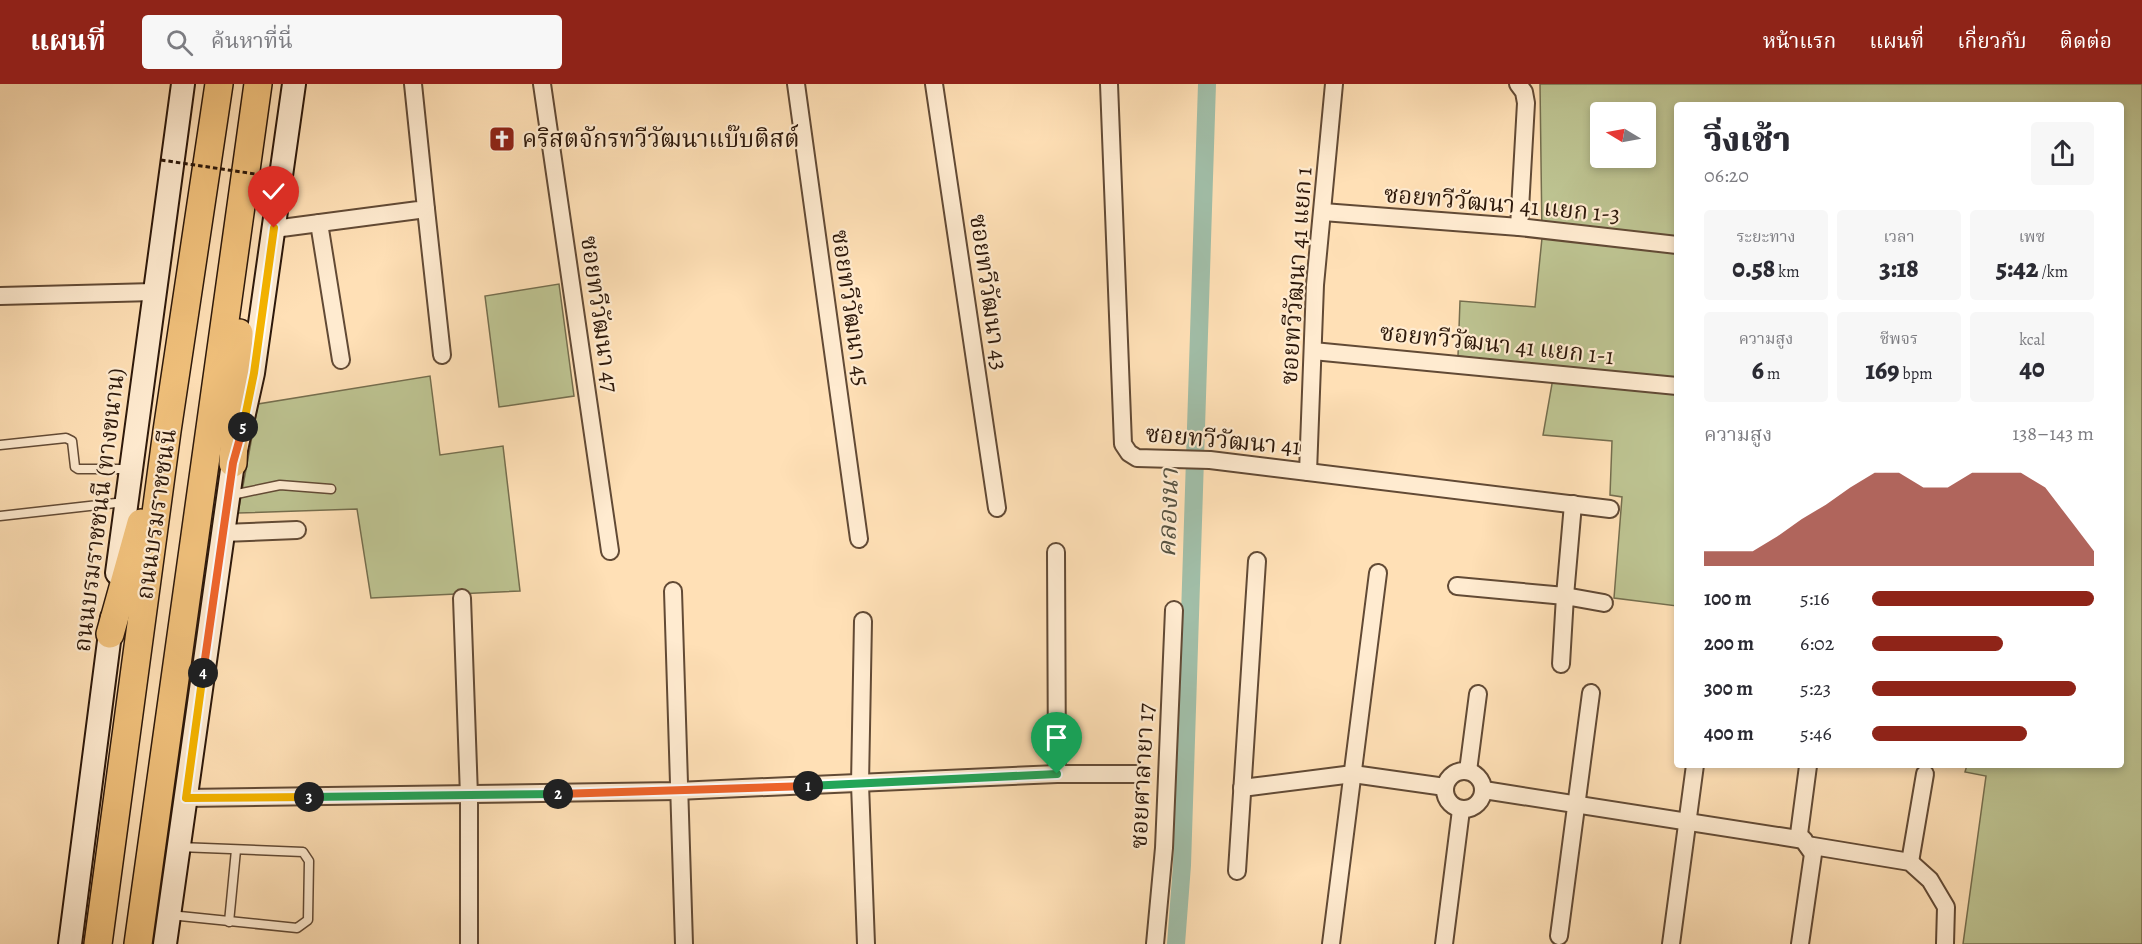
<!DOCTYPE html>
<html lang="th">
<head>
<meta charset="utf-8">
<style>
	:root { --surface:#fff; --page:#f7f7f7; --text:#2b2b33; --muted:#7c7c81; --accent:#8f2418 }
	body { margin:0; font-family:Alegreya,"Noto Serif Thai",serif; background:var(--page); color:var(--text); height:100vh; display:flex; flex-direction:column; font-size:22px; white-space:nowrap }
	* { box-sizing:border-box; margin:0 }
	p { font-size:20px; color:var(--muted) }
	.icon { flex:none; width:33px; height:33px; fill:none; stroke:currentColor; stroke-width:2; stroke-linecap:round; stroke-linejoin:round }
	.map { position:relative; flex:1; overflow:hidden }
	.panel { position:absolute; left:1674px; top:18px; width:450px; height:666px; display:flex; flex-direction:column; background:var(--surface); border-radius:6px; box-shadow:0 3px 9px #0003 }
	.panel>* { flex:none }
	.needle { width:39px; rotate:280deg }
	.controls { position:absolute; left:1590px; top:18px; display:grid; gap:12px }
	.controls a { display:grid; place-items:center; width:66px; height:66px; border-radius:6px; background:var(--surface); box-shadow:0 3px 9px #0003; font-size:30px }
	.pin { position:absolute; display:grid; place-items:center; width:51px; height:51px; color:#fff; margin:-62px -26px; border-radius:50% 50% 50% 0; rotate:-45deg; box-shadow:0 0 6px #0007 }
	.pin .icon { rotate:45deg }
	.km { position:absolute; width:30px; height:30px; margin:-15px; border-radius:50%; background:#222; color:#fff; font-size:16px; line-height:30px; text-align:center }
	.round { display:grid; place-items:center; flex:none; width:63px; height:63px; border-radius:6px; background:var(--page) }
	.summary { display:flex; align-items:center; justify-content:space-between; height:102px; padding:0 30px }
	h1 { font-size:33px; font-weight:800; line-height:45px }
	.stats { display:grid; grid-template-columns:repeat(3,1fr); gap:9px; height:102px; padding:6px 30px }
	.stats div { display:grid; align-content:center; border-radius:6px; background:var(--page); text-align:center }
	.stats b { font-size:26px; font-weight:800 }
	.stats small { font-size:16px; font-weight:400 }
	.stats p { font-size:16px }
	.chart { height:168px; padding:12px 30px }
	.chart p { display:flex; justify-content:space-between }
	.chart svg { width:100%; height:108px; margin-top:6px; fill:var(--accent); opacity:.7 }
	ul { padding:0 30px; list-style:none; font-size:20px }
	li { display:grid; grid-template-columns:96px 72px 1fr; align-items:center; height:45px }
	li i { height:15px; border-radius:8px; background:var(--accent) }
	header { display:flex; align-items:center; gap:36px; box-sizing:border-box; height:84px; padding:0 30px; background:var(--accent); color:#fff }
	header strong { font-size:28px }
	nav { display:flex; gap:33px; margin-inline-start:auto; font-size:21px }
	.search { width:420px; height:54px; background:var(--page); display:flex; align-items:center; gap:15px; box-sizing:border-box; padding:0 21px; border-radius:6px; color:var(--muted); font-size:22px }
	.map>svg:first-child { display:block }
	.green { fill:#bdc391; stroke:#756e4e; stroke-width:1.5; fill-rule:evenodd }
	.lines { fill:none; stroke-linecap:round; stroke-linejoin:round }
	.canal { stroke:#a1bea8; stroke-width:18 }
	.service-casing { stroke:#624a35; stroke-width:11 }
	.minor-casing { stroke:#624a35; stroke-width:20 }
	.secondary-casing { stroke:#2d180a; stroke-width:26 }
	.trunk-casing { stroke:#2d180a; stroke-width:30 }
	.service { stroke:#ffebd0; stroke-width:8 }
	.minor { stroke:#ffebd0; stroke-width:16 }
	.secondary { stroke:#ffebd0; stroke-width:22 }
	.trunk { stroke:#f0c07b; stroke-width:27 }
	.path-bridge { stroke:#2d180a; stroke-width:3; stroke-dasharray:4.5 3; stroke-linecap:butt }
	.split-1-casing { stroke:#fff; stroke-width:12 }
	.split-2-casing { stroke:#fff; stroke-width:12 }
	.split-3-casing { stroke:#fff; stroke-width:12 }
	.split-4-casing { stroke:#fff; stroke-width:12 }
	.split-5-casing { stroke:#fff; stroke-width:12 }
	.split-6-casing { stroke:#fff; stroke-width:12 }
	.split-1 { stroke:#22a559; stroke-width:8 }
	.split-2 { stroke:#f0652b; stroke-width:8 }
	.split-3 { stroke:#22a559; stroke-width:8 }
	.split-4 { stroke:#f5b400; stroke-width:8 }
	.split-5 { stroke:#f0652b; stroke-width:8 }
	.split-6 { stroke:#f5b400; stroke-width:8 }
	.labels { text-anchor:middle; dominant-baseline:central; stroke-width:4.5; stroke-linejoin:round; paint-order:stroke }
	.poi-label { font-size:24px; fill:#2d180a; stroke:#ffebd0; text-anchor:start }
	.street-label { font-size:24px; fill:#2d180a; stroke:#ffebd0 }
	.water-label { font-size:26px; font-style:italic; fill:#565241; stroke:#ffebd0 }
</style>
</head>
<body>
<header>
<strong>แผนที่</strong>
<div class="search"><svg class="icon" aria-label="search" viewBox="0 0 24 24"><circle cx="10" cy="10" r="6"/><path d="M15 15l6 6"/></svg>ค้นหาที่นี่</div>
<nav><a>หน้าแรก</a><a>แผนที่</a><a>เกี่ยวกับ</a><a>ติดต่อ</a></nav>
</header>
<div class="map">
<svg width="2142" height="860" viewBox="0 0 2142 860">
	<rect width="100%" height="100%" fill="#ffe0b6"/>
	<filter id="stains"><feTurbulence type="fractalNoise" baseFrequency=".00333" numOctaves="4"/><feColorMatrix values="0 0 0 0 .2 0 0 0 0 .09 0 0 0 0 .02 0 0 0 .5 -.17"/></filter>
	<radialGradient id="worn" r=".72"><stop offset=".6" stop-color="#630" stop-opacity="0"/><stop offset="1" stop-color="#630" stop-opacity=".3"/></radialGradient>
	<g class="green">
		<path d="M1540,0H2142V860H1963L1986,692L1965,688L1967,681H2121V21H1677V522L1614,514L1622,413L1610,411L1612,357L1543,351L1555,283L1458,272L1460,217L1535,223L1542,154ZM1600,28H1646V74H1600Z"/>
		<polygon points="559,200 574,312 499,323 485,212"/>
		<polygon points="430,292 440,371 503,362 520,507 371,514 357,425 238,429 258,320"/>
	</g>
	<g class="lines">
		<polyline class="canal" points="1176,860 1182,781 1207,0"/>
		<defs>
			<g id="service">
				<polyline points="0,361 66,354 72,357 75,383 78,385 131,385"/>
				<polyline points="232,411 280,401 331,405"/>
				<polyline points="0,432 125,418"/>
				<polyline points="170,831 297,844 308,836 309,777 303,768 179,763"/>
				<polyline points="229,838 236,766"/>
			</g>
			<g id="minor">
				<polyline points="542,0 610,467"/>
				<polyline points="796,0 859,455"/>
				<polyline points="934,0 997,424"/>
				<polyline points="1109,0 1123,360 1129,369 1137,374 1210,376 1610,425"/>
				<polyline points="1518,0 1524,8 1526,19 1519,143"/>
				<polyline points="426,125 442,271"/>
				<polyline points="1323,128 1519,143 1677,161"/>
				<polyline points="319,139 341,276"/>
				<polyline points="274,145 426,125 413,0"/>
				<polyline points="0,212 154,208"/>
				<polyline points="1313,267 1677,302"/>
				<polyline points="1308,388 1315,201 1334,0"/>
				<polyline points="223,449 297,446"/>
				<polyline points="1056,468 1057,690"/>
				<polyline points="1457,502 1565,512 1573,420"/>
				<polyline points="673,507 684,860"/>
				<polyline points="462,514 469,712 469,860"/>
				<polyline points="863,537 860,700 866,860"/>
				<polyline points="1561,580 1565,512 1604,519"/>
				<circle cx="1464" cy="706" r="19"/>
				<polyline points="1468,687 1478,610"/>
				<polyline points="1242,704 1353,690 1445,703"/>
				<polyline points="1484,706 1804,756"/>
				<polyline points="186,714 677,707 1057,690 1140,690"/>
				<polyline points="1807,761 1910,778 1930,796 1946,823 1945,860"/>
				<polyline points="1910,778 1925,690"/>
				<polyline points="1237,787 1257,477"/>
				<polyline points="1559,852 1591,609"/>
				<polyline points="1155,860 1164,764 1174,526"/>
				<polyline points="1331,860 1378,489"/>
				<polyline points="1444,860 1461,726"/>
				<polyline points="1671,860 1695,681"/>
				<polyline points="1800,860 1813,770 1799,750 1808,682"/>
			</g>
			<g id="secondary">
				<polyline points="117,489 183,0"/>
				<polyline points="70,860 112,534"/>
				<polyline points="165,860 233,379 253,289 294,0"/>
			</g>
			<g id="trunk">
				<polyline points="233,379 239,249"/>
				<polyline points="110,550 141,439"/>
				<polyline points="98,860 167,347 219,0"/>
				<polyline points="138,860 258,0"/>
			</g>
		</defs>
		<use href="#service" class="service-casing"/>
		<use href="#minor" class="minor-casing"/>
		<use href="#secondary" class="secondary-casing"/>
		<use href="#trunk" class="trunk-casing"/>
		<use href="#service" class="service"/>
		<use href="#minor" class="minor"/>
		<use href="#secondary" class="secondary"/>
		<use href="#trunk" class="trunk"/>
		<polyline class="path-bridge" points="161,76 289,95"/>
	</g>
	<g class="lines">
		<defs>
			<polyline id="split-1" points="808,702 1057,690"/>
			<polyline id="split-2" points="558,710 808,702"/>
			<polyline id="split-3" points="309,713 558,710"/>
			<polyline id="split-4" points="203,589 186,714 309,713"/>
			<polyline id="split-5" points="203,589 233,379 243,343"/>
			<polyline id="split-6" points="243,343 254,289 274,144"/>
		</defs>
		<use href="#split-1" class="split-1-casing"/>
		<use href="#split-2" class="split-2-casing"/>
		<use href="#split-3" class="split-3-casing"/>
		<use href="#split-4" class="split-4-casing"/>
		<use href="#split-5" class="split-5-casing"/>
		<use href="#split-6" class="split-6-casing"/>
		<use href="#split-1" class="split-1"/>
		<use href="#split-2" class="split-2"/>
		<use href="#split-3" class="split-3"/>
		<use href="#split-4" class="split-4"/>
		<use href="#split-5" class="split-5"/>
		<use href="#split-6" class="split-6"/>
	</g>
	<defs>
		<symbol id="church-square" viewBox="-11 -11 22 22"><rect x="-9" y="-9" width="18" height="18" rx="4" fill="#8f2418" stroke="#ffebd0"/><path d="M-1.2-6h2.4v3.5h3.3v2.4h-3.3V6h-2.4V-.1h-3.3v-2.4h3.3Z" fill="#fff"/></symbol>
	</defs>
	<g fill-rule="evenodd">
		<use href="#church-square" x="487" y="40" width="30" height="30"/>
	</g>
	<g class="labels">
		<g class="poi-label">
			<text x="522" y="55">คริสตจักรทวีวัฒนาแบ๊บติสต์</text>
		</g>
		<g class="street-label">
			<text transform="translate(1502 120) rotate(5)">ซอยทวีวัฒนา 41 แยก 1-3</text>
			<text transform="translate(1296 192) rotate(-86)">ซอยทวีวัฒนา 41 แยก 1</text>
			<text transform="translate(989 208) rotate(82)">ซอยทวีวัฒนา 43</text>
			<text transform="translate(851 224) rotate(82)">ซอยทวีวัฒนา 45</text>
			<text transform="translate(600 230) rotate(82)">ซอยทวีวัฒนา 47</text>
			<text transform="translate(1497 260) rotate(6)">ซอยทวีวัฒนา 41 แยก 1-1</text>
			<text transform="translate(1223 356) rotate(5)">ซอยทวีวัฒนา 41</text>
			<text transform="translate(99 426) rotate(-83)">ถนนบรมราชชนนี (ทางขนาน)</text>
			<text transform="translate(156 430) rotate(-82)">ถนนบรมราชชนนี</text>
			<text transform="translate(1142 692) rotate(-87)">ซอยศาลายา 17</text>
		</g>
		<g class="water-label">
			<text transform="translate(1168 429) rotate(-88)">คลองนา</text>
		</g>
	</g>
	<rect width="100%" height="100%" filter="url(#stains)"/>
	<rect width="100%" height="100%" fill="url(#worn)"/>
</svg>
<div class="controls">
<a><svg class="needle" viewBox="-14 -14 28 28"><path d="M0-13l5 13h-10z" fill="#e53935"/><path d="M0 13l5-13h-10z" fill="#7c7c81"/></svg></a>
</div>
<div class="pin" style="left:1057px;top:690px;background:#1e9e55"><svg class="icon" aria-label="arrive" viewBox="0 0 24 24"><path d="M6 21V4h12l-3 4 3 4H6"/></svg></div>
<div class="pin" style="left:274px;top:144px;background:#d93025"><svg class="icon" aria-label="check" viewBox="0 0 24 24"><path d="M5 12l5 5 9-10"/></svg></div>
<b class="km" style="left:808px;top:702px">1</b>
<b class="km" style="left:558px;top:710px">2</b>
<b class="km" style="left:309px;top:713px">3</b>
<b class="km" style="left:203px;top:589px">4</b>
<b class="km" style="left:243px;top:343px">5</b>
<section class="panel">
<div class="summary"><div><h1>วิ่งเช้า</h1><p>06:20</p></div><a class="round"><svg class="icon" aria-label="share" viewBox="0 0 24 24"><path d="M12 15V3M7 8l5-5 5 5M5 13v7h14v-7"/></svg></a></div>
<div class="stats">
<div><p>ระยะทาง</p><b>0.58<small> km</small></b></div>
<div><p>เวลา</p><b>3:18</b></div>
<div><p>เพซ</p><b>5:42<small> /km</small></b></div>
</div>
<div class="stats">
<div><p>ความสูง</p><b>6<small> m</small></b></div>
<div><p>ชีพจร</p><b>169<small> bpm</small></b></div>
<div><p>kcal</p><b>40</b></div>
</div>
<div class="chart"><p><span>ความสูง</span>138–143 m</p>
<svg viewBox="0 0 160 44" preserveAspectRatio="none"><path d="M0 44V38L10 38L20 38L30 32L40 25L50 19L60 12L70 6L80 6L90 12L100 12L110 6L120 6L130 6L140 12L150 25L160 38V44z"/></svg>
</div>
<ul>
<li><b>100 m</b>5:16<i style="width:100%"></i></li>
<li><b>200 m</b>6:02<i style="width:59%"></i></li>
<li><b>300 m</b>5:23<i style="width:92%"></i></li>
<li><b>400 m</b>5:46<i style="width:70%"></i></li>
</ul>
</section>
</div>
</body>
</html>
